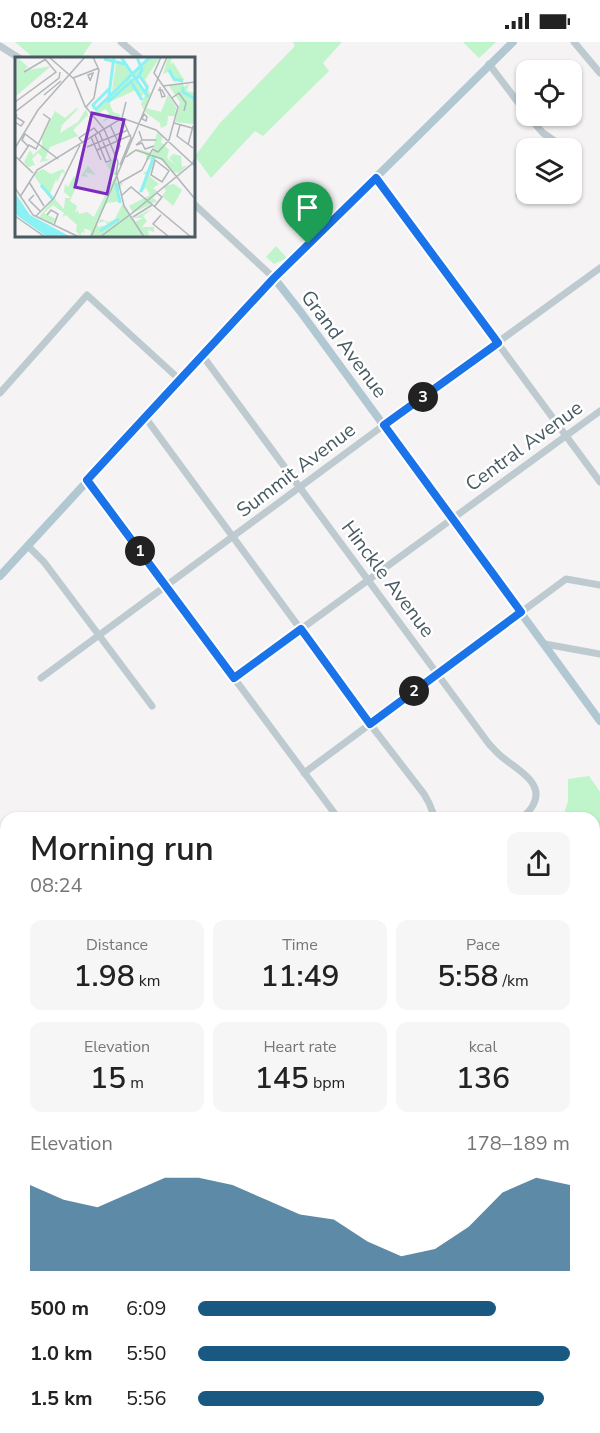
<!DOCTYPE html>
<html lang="en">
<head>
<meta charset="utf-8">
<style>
	:root { --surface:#fff; --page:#f6f6f6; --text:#222; --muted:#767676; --accent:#195981 }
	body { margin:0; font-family:"Nunito Sans",sans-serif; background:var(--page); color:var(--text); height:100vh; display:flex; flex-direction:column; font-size:22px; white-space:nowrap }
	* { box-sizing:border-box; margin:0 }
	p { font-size:20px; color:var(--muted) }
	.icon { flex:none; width:33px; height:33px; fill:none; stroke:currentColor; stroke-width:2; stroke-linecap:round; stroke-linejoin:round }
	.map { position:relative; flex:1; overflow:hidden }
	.details { position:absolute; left:0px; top:770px; width:600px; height:622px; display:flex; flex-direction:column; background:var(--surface); border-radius:18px 18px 0 0; box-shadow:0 2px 4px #0004 }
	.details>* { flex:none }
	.controls { position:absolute; left:516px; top:18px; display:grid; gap:12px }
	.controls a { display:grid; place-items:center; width:66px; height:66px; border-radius:12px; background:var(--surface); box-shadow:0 2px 4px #0004; font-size:30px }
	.pin { position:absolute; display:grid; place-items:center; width:51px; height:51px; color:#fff; margin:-62px -26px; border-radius:50% 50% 50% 0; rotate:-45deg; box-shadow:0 0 6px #0007 }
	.pin .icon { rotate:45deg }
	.km { position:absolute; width:30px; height:30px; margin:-15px; border-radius:50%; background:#222; color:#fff; font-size:16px; line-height:30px; text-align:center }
	.round { display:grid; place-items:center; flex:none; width:63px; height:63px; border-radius:12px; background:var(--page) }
	.headline { display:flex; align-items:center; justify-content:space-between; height:102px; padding:0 30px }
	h1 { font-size:33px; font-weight:600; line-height:45px }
	.metrics { display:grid; grid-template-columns:repeat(3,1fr); gap:9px; height:102px; padding:6px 30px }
	.metrics div { display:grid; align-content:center; border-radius:12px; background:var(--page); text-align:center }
	.metrics b { font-size:30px; font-weight:600 }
	.metrics small { font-size:16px; font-weight:400 }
	.metrics p { font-size:16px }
	.chart { height:168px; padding:12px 30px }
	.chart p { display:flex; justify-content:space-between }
	.chart svg { width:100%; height:108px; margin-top:6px; fill:var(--accent); opacity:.7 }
	ul { padding:0 30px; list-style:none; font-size:20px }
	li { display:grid; grid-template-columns:96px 72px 1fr; align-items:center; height:45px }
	li i { height:15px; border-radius:8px; background:var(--accent) }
	.status { display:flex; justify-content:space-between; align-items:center; height:42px; padding:0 30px; background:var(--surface); direction:ltr }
	.status svg { height:16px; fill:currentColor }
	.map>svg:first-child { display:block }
	.green { fill:#c0f4ca }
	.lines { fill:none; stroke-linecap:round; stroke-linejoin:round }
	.minor { stroke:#bdcbd0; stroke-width:7 }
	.major { stroke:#b1c8d3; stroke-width:8 }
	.route-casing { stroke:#fff; stroke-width:12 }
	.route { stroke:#1a73e8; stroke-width:8 }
	.labels { text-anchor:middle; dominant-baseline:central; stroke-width:5; stroke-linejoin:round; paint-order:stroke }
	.street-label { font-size:20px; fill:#485b62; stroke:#fff }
	.inset-river { fill:none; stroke:#8af1f4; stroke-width:3 }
	.inset-road { fill:none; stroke:#b0b6b9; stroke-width:1.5 }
	.view { fill:#7b2cbf; fill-opacity:0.15; stroke:#7b2cbf; stroke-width:3 }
	.inset-edge { fill:none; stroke:#485b62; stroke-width:3 }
</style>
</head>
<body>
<div class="status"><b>08:24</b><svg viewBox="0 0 49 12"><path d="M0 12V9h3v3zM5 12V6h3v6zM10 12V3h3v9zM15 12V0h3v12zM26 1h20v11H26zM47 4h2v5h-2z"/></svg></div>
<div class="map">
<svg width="600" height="1391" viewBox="0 0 600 1391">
	<rect width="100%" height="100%" fill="#f5f3f3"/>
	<g class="green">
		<polygon points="15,0 92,0 81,16 34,16"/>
		<polygon points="293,0 342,0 323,21 329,29 263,94 255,89 211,136 195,114 220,81 295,4"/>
		<polygon points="463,0 496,0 479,16"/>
		<polygon points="276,204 287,216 274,222 266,215"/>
		<polygon points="589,734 600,750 600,924 594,919 594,776 563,775 568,759 568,737"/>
		<polygon points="600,1193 600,1306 594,1304 594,1221"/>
		<polygon points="0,1218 6,1221 6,1362 0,1386"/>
	</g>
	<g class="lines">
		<g class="minor">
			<polyline points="121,0 140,16"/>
			<polyline points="574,0 600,31"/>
			<polyline points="0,4 19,16"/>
			<polyline points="489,22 526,71"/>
			<polyline points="528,74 543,91 556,100 562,106"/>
			<polyline points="376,136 600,440"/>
			<polyline points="519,153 526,151"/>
			<polyline points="194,162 274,236"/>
			<path d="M202,313L489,702C493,706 497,711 502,715C515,726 544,740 534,761C532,767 527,771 522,776"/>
			<polyline points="0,351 87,253 179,337"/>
			<polyline points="145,375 370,682 424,752 429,761 435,776"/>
			<polyline points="87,438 338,776"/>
			<polyline points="28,504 44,520 152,664"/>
			<polyline points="545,602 600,612"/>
			<polyline points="41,636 384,383 600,226"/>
			<polyline points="234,636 600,369"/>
			<polyline points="304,731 566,537 600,543"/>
		</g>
		<g class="major">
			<polyline points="274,236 300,269 600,679"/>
			<polyline points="0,534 274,236 513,0"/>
		</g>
	</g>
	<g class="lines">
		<defs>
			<polygon id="route" points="376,136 498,301 384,383 521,570 370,682 301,587 234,636 87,438 274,236"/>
		</defs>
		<use href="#route" class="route-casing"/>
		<use href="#route" class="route"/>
	</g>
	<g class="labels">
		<g class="street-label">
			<text transform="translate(344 302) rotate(53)">Grand Avenue</text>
			<text transform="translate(524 404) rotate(-36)">Central Avenue</text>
			<text transform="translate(296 428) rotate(-37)">Summit Avenue</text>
			<text transform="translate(388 537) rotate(53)">Hinckle Avenue</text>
		</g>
	</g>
	<g transform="translate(15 15)">
		<rect width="180" height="180" fill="#f5f3f3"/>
		<path d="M2,0L13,10L8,14L36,9L1,39ZM136,0H145L130,23L134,29L133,33L136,37L129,53L126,47L130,38L134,40L132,37L133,30L125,17L121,21L119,17ZM153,0H157L155,8L158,5L169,23L159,25L153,15L148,17ZM101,6L109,7L116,17L97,34ZM117,19L114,28L120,23L129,37L126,39L121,33L94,45L95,40ZM168,25L169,30L174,26L172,34L180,36V73L179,67L160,65L165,45L154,29ZM153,38L161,50L160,59H153L152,68L146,71L145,66L130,55L131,51L146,55ZM93,42L98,55L106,58L102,63L99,58L87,66L94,56L90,52L80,59L78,56ZM63,50L62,53L47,68L45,76L63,65L71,52L73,58L58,73L63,79L35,90L30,102L35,103L25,105L27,100L23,96L17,102L20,108L13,110L9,105L15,93L18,98L27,90V80L40,54L50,61ZM142,76L148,79L146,85L154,93L152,101L162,109L154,101L158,97L166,99L167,110L173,108L164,116L159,115L180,143L152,107L141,100L134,119L144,127L138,131L143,135L138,141L142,144L118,156L114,149L135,138L131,131L123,137L131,118L128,116L134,113L136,102L131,104V97L120,94L111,101L115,95L123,92L137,96ZM99,102L102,126H108L103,134L107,144L92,146L82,165L83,170L92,168L91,164L84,166L85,162L94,165L100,162L108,146L120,165L128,161H119L138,151L128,159L132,164L127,170H139V175L133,173L134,180H74L76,174L69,171L70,177L68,174L65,179L61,174L62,168L51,158L47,160L49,156L38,148L29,156L41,162L37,167L24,160L37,144L18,117L28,112L36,117L48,112L51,117L47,115L42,125L41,122L35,137L49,152L50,141H56L49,135L50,127L53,130L59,119L64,122L73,109L81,118L69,115L73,120L66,119L55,144L62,149L60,156L63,153L64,157L72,155L79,160L100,119L91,108ZM159,127L167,133L158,149L147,139L151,134L148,129Z" fill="#c0f4ca"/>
		<path d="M0,136L15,158L56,180H32L0,157Z" fill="#8af1f4"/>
		<path class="inset-river" d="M106,0L133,40M89,2L110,7M154,13L159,22L168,24M124,18L132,30L131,35M121,23L127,13L122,0M117,26L127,43M168,30V35L180,42M93,45L99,0M93,45L120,21M80,52L78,48L94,32M80,53L135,0M101,126L105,146M26,128L38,142M126,135L139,99M85,174L104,162"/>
		<path class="inset-road" d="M34,0L59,22L70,49L89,72M146,0L139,16L163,50L154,83M9,15L31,2M58,21L84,11M75,23L73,18L78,16L75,24M148,29L180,25M143,33H147L150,39L147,40L145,33V30M29,38L46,24M157,41L164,36L171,46L169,54M0,45L41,15L30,2M71,50L79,41L84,13L78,0M129,57L132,60L131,64L127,62ZM2,59L0,55L44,21L45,15M0,65L6,69L9,65L1,60M159,66L177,71M95,68L105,89L102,96M165,68L162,79L178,91M89,72L103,105L101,118M124,74L127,83H141M84,75L96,104M80,78L91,105L95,104M76,80L86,103M127,83L121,88L127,86L130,92L139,89M68,86L64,81L79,71L83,76M173,88L178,69M13,89L7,83L10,77L43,102M72,90L113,73M0,91L23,53L70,0M137,92L143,95L154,83M82,93L116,78M0,99L18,116M111,100L121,93L147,102L180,142M4,103L14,88L21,92L35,62L28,57M140,103L154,114L147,125L136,118ZM105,108L116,81L107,61L111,45M102,119L109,149L129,180M14,125L29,149M104,126L127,113L137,93M0,131L18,158L64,180M19,138L14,143L25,154M106,139L116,130L176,180M5,140L22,113L107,61L141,73L180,109M139,150L147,140L142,136M116,157L178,106L180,100M32,158L36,153L43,157L39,168M146,158L138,167L153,179M0,159L30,180M21,159L39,141L65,88M118,160L137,148M76,180L152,0M85,180L116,157"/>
		<path class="view" d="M77,56L109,63L92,137L60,130Z"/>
		<rect width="180" height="180" class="inset-edge"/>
	</g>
</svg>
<div class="controls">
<a><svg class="icon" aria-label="locate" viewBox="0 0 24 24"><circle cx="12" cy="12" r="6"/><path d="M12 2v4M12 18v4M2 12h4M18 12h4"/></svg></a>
<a><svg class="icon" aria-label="layers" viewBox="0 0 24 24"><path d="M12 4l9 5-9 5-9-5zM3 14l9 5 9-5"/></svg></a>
</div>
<div class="pin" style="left:308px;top:202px;background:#1e9e55"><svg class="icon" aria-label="arrive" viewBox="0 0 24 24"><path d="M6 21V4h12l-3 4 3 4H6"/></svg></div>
<b class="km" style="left:140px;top:509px">1</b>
<b class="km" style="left:414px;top:649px">2</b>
<b class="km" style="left:423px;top:355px">3</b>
<section class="details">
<div class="headline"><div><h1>Morning run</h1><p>08:24</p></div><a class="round"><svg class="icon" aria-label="share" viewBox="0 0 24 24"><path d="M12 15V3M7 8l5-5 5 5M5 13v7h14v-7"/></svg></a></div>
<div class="metrics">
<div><p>Distance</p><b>1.98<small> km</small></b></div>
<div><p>Time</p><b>11:49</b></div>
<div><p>Pace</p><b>5:58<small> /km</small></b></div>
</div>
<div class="metrics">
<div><p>Elevation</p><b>15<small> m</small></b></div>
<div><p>Heart rate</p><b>145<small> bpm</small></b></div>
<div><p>kcal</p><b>136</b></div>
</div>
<div class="chart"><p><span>Elevation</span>178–189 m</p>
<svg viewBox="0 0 160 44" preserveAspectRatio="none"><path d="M0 44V9L10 15L20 18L30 12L40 6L50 6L60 9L70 15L80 21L90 23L100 32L110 38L120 35L130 26L140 12L150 6L160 9V44z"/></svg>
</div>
<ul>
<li><b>500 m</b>6:09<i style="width:80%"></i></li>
<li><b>1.0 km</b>5:50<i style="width:100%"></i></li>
<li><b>1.5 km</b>5:56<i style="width:93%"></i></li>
</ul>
</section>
</div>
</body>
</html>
